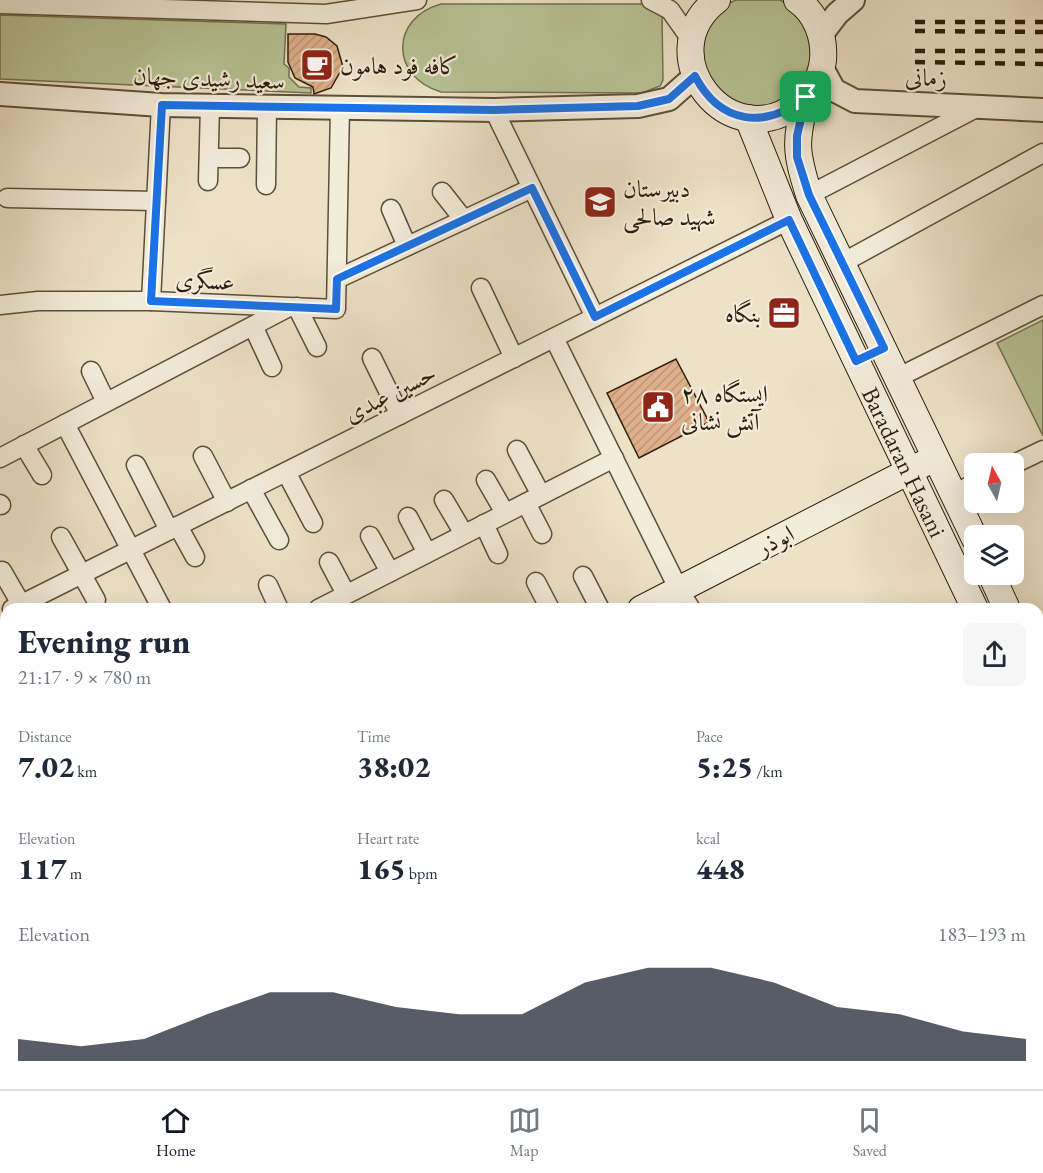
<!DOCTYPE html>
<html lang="en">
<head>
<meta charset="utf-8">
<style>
	:root { --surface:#fff; --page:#f6f6f7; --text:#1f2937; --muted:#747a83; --line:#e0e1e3; --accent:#111827 }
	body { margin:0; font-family:"EB Garamond",Amiri,serif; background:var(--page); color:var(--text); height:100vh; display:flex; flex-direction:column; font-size:22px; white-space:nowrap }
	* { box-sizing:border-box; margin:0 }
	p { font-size:20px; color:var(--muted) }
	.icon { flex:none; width:33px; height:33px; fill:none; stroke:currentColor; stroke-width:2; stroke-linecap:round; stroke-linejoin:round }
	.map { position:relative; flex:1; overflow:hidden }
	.drawer { position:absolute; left:0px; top:603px; width:1044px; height:486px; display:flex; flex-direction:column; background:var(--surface); border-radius:18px 18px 0 0; box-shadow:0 6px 24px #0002 }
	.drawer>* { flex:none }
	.needle { width:39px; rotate:352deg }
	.buttons { position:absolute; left:964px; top:453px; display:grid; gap:12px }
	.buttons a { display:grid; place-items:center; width:60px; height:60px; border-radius:9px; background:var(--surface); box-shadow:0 6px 24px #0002; font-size:30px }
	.pin { position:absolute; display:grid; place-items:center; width:51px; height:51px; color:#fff; margin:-26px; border-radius:12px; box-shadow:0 3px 9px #0006 }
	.round { display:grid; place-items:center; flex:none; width:63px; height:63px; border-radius:9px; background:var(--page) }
	.overview { display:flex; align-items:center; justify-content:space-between; height:102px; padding:0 18px }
	h1 { font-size:33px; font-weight:800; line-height:45px }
	.figures { display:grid; grid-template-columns:repeat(3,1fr); gap:9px; height:102px; padding:6px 18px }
	.figures div { display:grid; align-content:center }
	.figures b { font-size:30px; font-weight:800 }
	.figures small { font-size:16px; font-weight:400 }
	.figures p { font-size:16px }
	.chart { height:168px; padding:12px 18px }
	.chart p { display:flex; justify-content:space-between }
	.chart svg { width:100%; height:108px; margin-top:6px; fill:var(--accent); opacity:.7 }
	.tabs { display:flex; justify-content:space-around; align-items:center; height:84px; border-top:2px solid var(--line); background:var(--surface); font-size:16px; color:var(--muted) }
	.tabs a { display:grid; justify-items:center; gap:3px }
	.tabs .active { color:var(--accent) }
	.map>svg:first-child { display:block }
	.green { fill:#b8c396; stroke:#727050; stroke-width:1.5 }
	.building { fill:url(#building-hatch); stroke:#2d1e09; stroke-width:1.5 }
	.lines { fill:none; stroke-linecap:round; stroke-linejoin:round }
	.minor-casing { stroke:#5d4f39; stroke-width:21 }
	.tertiary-casing { stroke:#5d4f39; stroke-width:26 }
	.secondary-casing { stroke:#2d1e09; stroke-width:28 }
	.minor { stroke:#f3ecdb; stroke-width:18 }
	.tertiary { stroke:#f3ecdb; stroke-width:22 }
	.secondary { stroke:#f3ecdb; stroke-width:26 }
	.rail { stroke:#2d1e09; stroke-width:4.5; stroke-dasharray:10 10; stroke-linecap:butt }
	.route-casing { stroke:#fff; stroke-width:12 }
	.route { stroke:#1a73e8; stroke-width:8 }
	.labels { text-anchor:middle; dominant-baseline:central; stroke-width:4.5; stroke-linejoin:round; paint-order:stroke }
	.poi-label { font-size:24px; fill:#2d1e09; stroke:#f3ecdb; text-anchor:start }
	.street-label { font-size:24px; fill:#2d1e09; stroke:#f3ecdb }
</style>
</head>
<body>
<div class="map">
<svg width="1043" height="1089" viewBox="0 0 1043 1089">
	<defs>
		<pattern id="building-hatch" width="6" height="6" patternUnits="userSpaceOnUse" patternTransform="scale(1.5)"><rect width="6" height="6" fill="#ddaf8b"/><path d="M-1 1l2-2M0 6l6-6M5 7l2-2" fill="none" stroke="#be9677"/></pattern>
	</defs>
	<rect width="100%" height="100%" fill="#ede2c8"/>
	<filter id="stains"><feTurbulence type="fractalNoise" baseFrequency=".00333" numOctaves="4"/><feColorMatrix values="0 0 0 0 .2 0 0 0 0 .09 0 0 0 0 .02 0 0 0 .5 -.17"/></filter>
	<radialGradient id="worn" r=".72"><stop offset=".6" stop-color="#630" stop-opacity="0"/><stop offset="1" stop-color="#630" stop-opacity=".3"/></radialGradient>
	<g class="green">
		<polygon points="736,0 780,0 793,7 805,20 815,54 803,87 771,108 733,104 705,76 702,37 725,5"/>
		<path d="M441,4H645L662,16L663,80L660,86L642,93L441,92C390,77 390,18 441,4Z"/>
		<polygon points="0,15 286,24 284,64 289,68 289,77 299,87 311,88 311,93 0,79"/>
		<polygon points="1043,320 1043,436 997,343"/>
	</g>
	<g class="building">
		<polygon points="288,34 315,34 326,37 337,46 343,67 331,88 314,94 313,87 295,78 288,62"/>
		<polygon points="676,359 709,422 639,458 607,393"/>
	</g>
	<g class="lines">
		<defs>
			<g id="minor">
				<polyline points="651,0 670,10 692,41"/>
				<polyline points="0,4 326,14 417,0"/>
				<polyline points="494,110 595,317"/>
				<polyline points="209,158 240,158"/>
				<polyline points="208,181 210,106"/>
				<polyline points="266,185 267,106"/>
				<polyline points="442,192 464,220"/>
				<polyline points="809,195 980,106"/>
				<polyline points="7,198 156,201"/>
				<polyline points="391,209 407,246"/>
				<polyline points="844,262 1043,153"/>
				<polyline points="337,279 532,188"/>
				<polyline points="481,288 514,358"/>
				<polyline points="151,301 161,105"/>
				<polyline points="0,305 38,301 151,301 336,309 340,108"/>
				<polyline points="297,307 317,347"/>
				<polyline points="253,326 272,367"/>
				<polyline points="554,338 679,590 691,609"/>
				<polyline points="372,358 400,415"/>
				<polyline points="91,371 106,402"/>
				<polyline points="899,377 1043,305"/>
				<polyline points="65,424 162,609"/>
				<polyline points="24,445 42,475"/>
				<polyline points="517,450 541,495"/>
				<polyline points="203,456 227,502"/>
				<polyline points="0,458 287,308"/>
				<polyline points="1014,464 1043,450"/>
				<polyline points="136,465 169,530"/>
				<polyline points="286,472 313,523"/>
				<polyline points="486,480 505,513"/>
				<polyline points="251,489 279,540"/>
				<polyline points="954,494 975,483"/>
				<polyline points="444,500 464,534"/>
				<polyline points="526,503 542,534"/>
				<polyline points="0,504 1,505"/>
				<polyline points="408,517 427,553"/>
				<polyline points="484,524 498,554"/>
				<polyline points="178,526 195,557"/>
				<polyline points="370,536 390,572"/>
				<polyline points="61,537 96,600"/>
				<polyline points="329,562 346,594"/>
				<polyline points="2,571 21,604"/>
				<polyline points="583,576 600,609"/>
				<polyline points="536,582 550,609"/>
				<polyline points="268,585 279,609"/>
				<polyline points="12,609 789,220"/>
				<polyline points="318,609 614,458"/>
				<polyline points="0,771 6,768"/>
				<polyline points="1038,892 1043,889"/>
				<polyline points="1038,1007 1043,1004"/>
				<polyline points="49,1083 52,1089"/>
				<polyline points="198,1083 202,1089"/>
				<polyline points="270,1083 273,1089"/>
				<polyline points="402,1083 405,1089"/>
				<polyline points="934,1083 938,1089"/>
				<polyline points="985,1083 989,1089"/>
				<polyline points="0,1084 6,1081"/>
				<polyline points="246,1089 258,1083"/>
				<polyline points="489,1089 501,1083"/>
				<polyline points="725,1089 736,1083"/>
			</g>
			<g id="tertiary">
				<polyline points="821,35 837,14 853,0"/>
				<polyline points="822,68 834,90 855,101 1043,110"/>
				<polyline points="0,94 161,105 494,110 638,106 669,99 695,76"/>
				<polyline points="1038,1073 1043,1068"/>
				<polyline points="1022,1089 1028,1083"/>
			</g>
			<g id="secondary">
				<path d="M717,0C647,54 730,159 799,103C813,92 821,77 823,60C825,37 816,13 797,0"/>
				<path d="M806,97C795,143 795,150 809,195L975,539"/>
				<path id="s1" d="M748,118L789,220L975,609"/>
				<polyline points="991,574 1007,609"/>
				<polyline points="641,609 923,464"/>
				<polyline points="1038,676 1043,687"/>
				<polyline points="1038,741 1043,750"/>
				<polyline points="0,940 6,937"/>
			</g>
		</defs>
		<use href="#minor" class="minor-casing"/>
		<use href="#tertiary" class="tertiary-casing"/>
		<use href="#secondary" class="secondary-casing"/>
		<use href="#minor" class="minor"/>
		<use href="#tertiary" class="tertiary"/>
		<use href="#secondary" class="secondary"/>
		<g class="rail">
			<polyline points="915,22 1043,22"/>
			<polyline points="915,31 1043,32"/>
			<polyline points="915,51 1043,51"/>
			<polyline points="915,62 1043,64"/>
		</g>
	</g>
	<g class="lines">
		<defs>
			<path id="route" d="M695,76C720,124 765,130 806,97L797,136V157L809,195L884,348L856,361L789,220L595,317L532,188L337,279L336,309L151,301L162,105L494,110L638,106L669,99Z"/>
		</defs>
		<use href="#route" class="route-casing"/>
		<use href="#route" class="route"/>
	</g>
	<defs>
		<symbol id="cafe-square" viewBox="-11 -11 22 22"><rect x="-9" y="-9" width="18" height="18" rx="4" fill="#8f2418" stroke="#f3ecdb"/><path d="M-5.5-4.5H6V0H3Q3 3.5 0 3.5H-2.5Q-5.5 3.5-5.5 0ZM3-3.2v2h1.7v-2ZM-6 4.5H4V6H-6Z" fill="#fff"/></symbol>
		<symbol id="school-square" viewBox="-11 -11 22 22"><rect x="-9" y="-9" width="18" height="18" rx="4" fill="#8f2418" stroke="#f3ecdb"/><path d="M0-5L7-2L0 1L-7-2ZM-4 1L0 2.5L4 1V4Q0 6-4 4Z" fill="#fff"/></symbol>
		<symbol id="office-square" viewBox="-11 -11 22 22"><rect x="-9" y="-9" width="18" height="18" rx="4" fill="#8f2418" stroke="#f3ecdb"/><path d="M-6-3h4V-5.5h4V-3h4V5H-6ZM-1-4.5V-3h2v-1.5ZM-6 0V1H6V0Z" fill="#fff"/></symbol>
		<symbol id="civic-square" viewBox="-11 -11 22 22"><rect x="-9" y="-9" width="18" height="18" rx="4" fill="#8f2418" stroke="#f3ecdb"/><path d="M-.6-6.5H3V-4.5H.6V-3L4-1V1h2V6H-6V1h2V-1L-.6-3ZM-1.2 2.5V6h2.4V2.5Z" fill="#fff"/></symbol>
	</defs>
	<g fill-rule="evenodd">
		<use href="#cafe-square" x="298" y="46" width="38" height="38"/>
		<use href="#school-square" x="581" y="183" width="38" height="38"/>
		<use href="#office-square" x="765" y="294" width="38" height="38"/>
		<use href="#civic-square" x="639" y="388" width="38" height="38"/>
	</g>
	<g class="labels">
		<g class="poi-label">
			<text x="340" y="65">کافه فود هامون</text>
			<text x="623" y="188">دبیرستان<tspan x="623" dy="28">شهید صالحی</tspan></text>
			<text x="761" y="313" text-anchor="end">بنگاه</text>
			<text x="681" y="393">ایستگاه ۲۸<tspan x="681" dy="28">آتش نشانی</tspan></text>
		</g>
		<g class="street-label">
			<text transform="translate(926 77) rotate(2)">زمانی</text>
			<text transform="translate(209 78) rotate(2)">سعید رشیدی جهان</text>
			<text transform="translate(205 280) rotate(3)">عسگری</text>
			<text transform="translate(390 393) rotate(-27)">حسین عبدی</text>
			<text stroke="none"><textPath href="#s1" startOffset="378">Baradaran Hasani</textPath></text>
			<text transform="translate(775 540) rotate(-27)">ابوذر</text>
		</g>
	</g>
	<rect width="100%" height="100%" filter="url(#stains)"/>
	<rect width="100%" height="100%" fill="url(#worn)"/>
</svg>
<div class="buttons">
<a><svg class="needle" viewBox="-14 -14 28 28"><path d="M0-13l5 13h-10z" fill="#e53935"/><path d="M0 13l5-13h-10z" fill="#747a83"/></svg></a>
<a><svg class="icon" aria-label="layers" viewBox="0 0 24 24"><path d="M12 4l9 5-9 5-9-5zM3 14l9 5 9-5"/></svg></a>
</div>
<div class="pin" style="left:806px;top:97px;background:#1e9e55"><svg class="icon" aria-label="arrive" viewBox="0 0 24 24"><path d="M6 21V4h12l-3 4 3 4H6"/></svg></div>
<section class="drawer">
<div class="overview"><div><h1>Evening run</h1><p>21:17 · 9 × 780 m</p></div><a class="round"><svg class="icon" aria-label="share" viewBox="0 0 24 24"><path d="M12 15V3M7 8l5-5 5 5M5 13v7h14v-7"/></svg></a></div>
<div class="figures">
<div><p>Distance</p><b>7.02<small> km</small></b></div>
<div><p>Time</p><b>38:02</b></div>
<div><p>Pace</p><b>5:25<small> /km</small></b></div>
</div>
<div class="figures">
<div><p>Elevation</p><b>117<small> m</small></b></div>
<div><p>Heart rate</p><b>165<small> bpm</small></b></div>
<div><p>kcal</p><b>448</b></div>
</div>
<div class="chart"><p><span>Elevation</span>183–193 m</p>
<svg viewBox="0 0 160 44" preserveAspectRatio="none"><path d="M0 44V35L10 38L20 35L30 25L40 16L50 16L60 22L70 25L80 25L90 12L100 6L110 6L120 12L130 22L140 25L150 32L160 35V44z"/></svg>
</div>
</section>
</div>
<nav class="tabs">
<a class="active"><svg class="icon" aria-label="home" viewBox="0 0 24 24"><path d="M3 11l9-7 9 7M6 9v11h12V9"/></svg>Home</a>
<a><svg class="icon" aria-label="map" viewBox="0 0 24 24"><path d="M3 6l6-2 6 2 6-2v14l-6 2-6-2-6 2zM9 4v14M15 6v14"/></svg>Map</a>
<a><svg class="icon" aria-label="saved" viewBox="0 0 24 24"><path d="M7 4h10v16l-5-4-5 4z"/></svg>Saved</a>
</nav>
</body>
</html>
